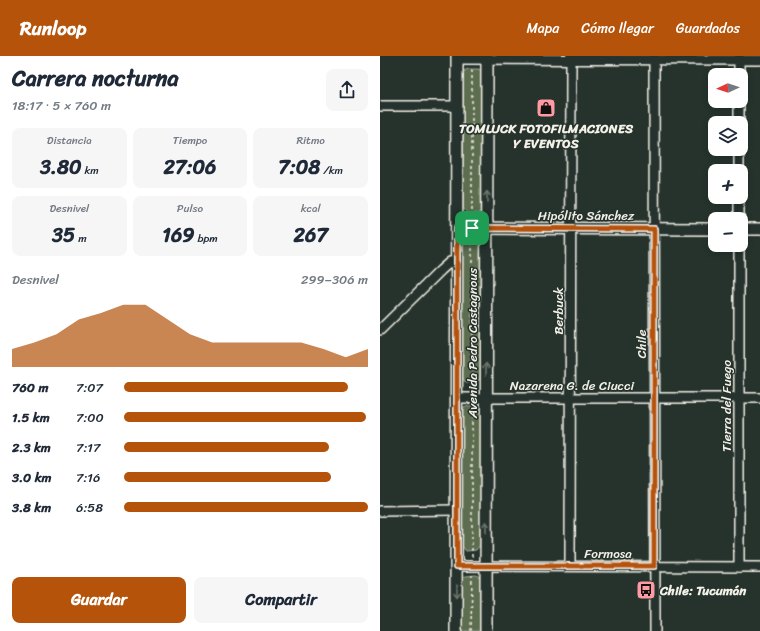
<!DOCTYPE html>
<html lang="es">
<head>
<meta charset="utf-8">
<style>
	:root { --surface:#fff; --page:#f6f6f7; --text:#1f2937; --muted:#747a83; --accent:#b45309 }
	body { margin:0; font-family:Sriracha,sans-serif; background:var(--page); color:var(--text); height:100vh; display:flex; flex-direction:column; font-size:15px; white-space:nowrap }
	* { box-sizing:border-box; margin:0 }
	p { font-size:13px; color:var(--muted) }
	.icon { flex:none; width:22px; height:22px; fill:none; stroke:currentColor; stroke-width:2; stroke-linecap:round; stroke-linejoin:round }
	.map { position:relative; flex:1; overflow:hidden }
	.side { display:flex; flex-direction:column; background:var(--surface); width:380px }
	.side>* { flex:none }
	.needle { width:26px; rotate:267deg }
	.controls { position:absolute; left:328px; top:12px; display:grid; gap:8px }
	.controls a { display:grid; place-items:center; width:40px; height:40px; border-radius:8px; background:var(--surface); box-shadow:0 2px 6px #0003; font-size:20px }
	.pin { position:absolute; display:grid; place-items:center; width:34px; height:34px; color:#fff; margin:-17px; border-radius:8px; box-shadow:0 2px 6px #0006 }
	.round { display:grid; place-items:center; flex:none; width:42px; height:42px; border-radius:8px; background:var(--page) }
	.head { display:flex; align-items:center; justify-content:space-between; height:68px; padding:0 12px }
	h1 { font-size:22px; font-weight:700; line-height:30px }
	.metrics { display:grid; grid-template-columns:repeat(3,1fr); gap:6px; height:68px; padding:4px 12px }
	.metrics div { display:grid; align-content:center; border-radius:8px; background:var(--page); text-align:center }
	.metrics b { font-size:20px; font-weight:700 }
	.metrics small { font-size:11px; font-weight:400 }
	.metrics p { font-size:11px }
	.chart { height:112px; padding:8px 12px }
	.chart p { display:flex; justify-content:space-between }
	.chart svg { width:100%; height:72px; margin-top:4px; fill:var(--accent); opacity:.7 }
	.primary-button { display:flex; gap:8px; margin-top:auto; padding:8px 12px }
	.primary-button a { flex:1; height:46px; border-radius:8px; background:var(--accent); color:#fff; font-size:16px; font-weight:700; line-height:46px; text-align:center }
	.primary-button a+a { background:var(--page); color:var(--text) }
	ul { padding:0 12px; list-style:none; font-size:13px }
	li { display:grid; grid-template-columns:64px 48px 1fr; align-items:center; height:30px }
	li i { height:10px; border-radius:5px; background:var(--accent) }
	header { display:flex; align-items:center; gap:24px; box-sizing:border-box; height:56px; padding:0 20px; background:var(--accent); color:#fff }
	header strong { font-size:19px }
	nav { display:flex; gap:22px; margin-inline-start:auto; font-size:14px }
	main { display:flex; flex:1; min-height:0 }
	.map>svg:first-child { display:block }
	.green { fill:#5d6d4f; stroke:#a8af9c }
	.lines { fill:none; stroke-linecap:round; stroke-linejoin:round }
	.minor-casing { stroke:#f4f1e8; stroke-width:12 }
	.tertiary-casing { stroke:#f4f1e8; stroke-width:14 }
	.path { stroke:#f4f1e8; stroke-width:1.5; stroke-dasharray:3 3; stroke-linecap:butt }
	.minor { stroke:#26332d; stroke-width:9 }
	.tertiary { stroke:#26332d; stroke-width:11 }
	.oneway { stroke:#6e766e }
	.route-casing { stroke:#fff; stroke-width:8 }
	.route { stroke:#b45309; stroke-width:5 }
	.labels { text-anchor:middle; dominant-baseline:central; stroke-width:3; stroke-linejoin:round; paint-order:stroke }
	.poi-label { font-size:13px; font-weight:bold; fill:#f4f1e8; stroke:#26332d }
	.street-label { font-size:13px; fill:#f4f1e8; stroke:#26332d }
</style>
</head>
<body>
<header>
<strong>Runloop</strong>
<nav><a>Mapa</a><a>Cómo llegar</a><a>Guardados</a></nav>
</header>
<main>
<section class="side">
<div class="head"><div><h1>Carrera nocturna</h1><p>18:17 · 5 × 760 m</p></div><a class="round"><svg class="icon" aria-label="share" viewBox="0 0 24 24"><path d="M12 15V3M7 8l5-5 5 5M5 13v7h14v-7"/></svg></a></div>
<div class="metrics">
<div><p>Distancia</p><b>3.80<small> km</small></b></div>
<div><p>Tiempo</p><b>27:06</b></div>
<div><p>Ritmo</p><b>7:08<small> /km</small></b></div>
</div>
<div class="metrics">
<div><p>Desnivel</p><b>35<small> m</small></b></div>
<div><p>Pulso</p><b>169<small> bpm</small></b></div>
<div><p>kcal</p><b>267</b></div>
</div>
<div class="chart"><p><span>Desnivel</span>299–306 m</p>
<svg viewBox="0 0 160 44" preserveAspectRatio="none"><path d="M0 44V33L10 29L20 24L30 15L40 11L50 6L60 6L70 15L80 24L90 29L100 29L110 29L120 29L130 29L140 33L150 38L160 33V44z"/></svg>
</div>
<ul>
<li><b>760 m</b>7:07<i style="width:92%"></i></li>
<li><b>1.5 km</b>7:00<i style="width:99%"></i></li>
<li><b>2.3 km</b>7:17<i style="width:84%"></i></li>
<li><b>3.0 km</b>7:16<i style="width:85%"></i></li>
<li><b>3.8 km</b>6:58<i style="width:100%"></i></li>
</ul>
<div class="primary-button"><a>Guardar</a><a>Compartir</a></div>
</section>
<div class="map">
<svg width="380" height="575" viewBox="0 0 380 575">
	<rect width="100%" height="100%" fill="#26332d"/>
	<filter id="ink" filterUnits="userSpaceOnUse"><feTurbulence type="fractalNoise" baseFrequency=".025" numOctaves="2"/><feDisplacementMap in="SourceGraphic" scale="8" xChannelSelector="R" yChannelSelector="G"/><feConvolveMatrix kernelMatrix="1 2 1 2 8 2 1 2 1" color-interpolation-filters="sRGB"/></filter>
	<g filter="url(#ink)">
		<g class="green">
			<polygon points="88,13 98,13 102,14 101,155 98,157 88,158 83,152 83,19 84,15"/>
			<polygon points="97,181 100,183 102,186 102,320 97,326 86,327 82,321 82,188 83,184 87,182"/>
			<polygon points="86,350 96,350 100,351 101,355 101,488 96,494 86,495 81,489 81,356 82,352"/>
			<polygon points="96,519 100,521 101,524 101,575 81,575 81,525 82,522 86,520"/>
		</g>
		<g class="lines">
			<defs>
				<g id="minor">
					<polyline points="274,0 275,575"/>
					<polyline points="77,3 380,4"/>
					<polyline points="359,19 359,0"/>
					<polyline points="0,50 77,50"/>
					<polyline points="359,67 359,45"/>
					<polyline points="359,115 359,93"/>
					<polyline points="359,163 359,141"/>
					<polyline points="359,189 359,511"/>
					<polyline points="0,274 61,214 70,206 77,204"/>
					<polyline points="77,342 380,342"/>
					<polyline points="0,455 77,454"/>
					<polyline points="77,510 380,511"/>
					<polyline points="190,510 191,0"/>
				</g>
				<g id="tertiary">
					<polyline points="77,172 335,173"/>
					<polyline points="361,173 380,173"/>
					<polyline points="76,575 77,0"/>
					<polyline points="106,575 107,0"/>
				</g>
			</defs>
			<use href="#minor" class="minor-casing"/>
			<use href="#tertiary" class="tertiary-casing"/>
			<g class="path">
				<polyline points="92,161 92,13"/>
				<polyline points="92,333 92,183"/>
				<polyline points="92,501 92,351"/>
				<polyline points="91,575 92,519"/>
			</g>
			<use href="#minor" class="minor"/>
			<use href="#tertiary" class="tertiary"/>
		</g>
		<defs><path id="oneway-shaft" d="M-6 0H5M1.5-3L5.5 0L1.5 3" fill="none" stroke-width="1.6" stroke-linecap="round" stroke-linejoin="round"/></defs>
		<g class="oneway">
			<use href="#oneway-shaft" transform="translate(107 141) rotate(-90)"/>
			<use href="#oneway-shaft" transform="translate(106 313) rotate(-90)"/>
			<use href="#oneway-shaft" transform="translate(106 471) rotate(-90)"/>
			<use href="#oneway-shaft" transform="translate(77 535) rotate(90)"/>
		</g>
	</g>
	<g class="lines" filter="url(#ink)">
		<defs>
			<polygon id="route" points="77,172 274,173 274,510 77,510"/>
		</defs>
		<use href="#route" class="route-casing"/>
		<use href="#route" class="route"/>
	</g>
	<defs>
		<symbol id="shop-square" viewBox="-11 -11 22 22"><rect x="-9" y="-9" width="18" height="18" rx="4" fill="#ff9aa2" stroke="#26332d"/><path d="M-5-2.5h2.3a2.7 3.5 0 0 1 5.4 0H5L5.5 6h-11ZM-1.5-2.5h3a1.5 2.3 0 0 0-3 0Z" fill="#111"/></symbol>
		<symbol id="bus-square" viewBox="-11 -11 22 22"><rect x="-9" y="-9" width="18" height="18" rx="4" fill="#ff9aa2" stroke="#26332d"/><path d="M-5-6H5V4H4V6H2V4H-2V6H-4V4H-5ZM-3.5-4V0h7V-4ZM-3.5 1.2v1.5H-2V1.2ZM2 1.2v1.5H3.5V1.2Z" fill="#111"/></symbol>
	</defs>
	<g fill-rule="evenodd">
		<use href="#shop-square" x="155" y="41" width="22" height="22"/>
		<use href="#bus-square" x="255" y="523" width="22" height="22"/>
	</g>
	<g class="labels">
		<g class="poi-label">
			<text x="166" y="72">TOMLUCK FOTOFILMACIONES<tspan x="166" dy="15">Y EVENTOS</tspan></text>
			<text x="280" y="534" text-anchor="start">Chile: Tucumán</text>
		</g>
		<g class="street-label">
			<text x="206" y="159">Hipólito Sánchez</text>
			<text transform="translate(178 255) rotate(-90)">Berbuck</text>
			<text transform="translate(92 287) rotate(-90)">Avenida Pedro Castagnous</text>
			<text transform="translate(261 288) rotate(-90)">Chile</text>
			<text x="192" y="329">Nazarena G. de Ciucci</text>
			<text transform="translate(346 350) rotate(-90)">Tierra del Fuego</text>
			<text x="228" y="497">Formosa</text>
		</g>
	</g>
</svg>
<div class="controls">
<a><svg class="needle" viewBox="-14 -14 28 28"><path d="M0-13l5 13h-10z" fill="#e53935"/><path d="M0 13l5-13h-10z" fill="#747a83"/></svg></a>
<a><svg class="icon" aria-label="layers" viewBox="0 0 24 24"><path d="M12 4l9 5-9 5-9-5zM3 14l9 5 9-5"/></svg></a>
<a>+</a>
<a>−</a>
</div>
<div class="pin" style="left:92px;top:172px;background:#1e9e55"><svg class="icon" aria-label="arrive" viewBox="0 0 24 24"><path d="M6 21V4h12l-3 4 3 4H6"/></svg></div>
</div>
</main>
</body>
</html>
